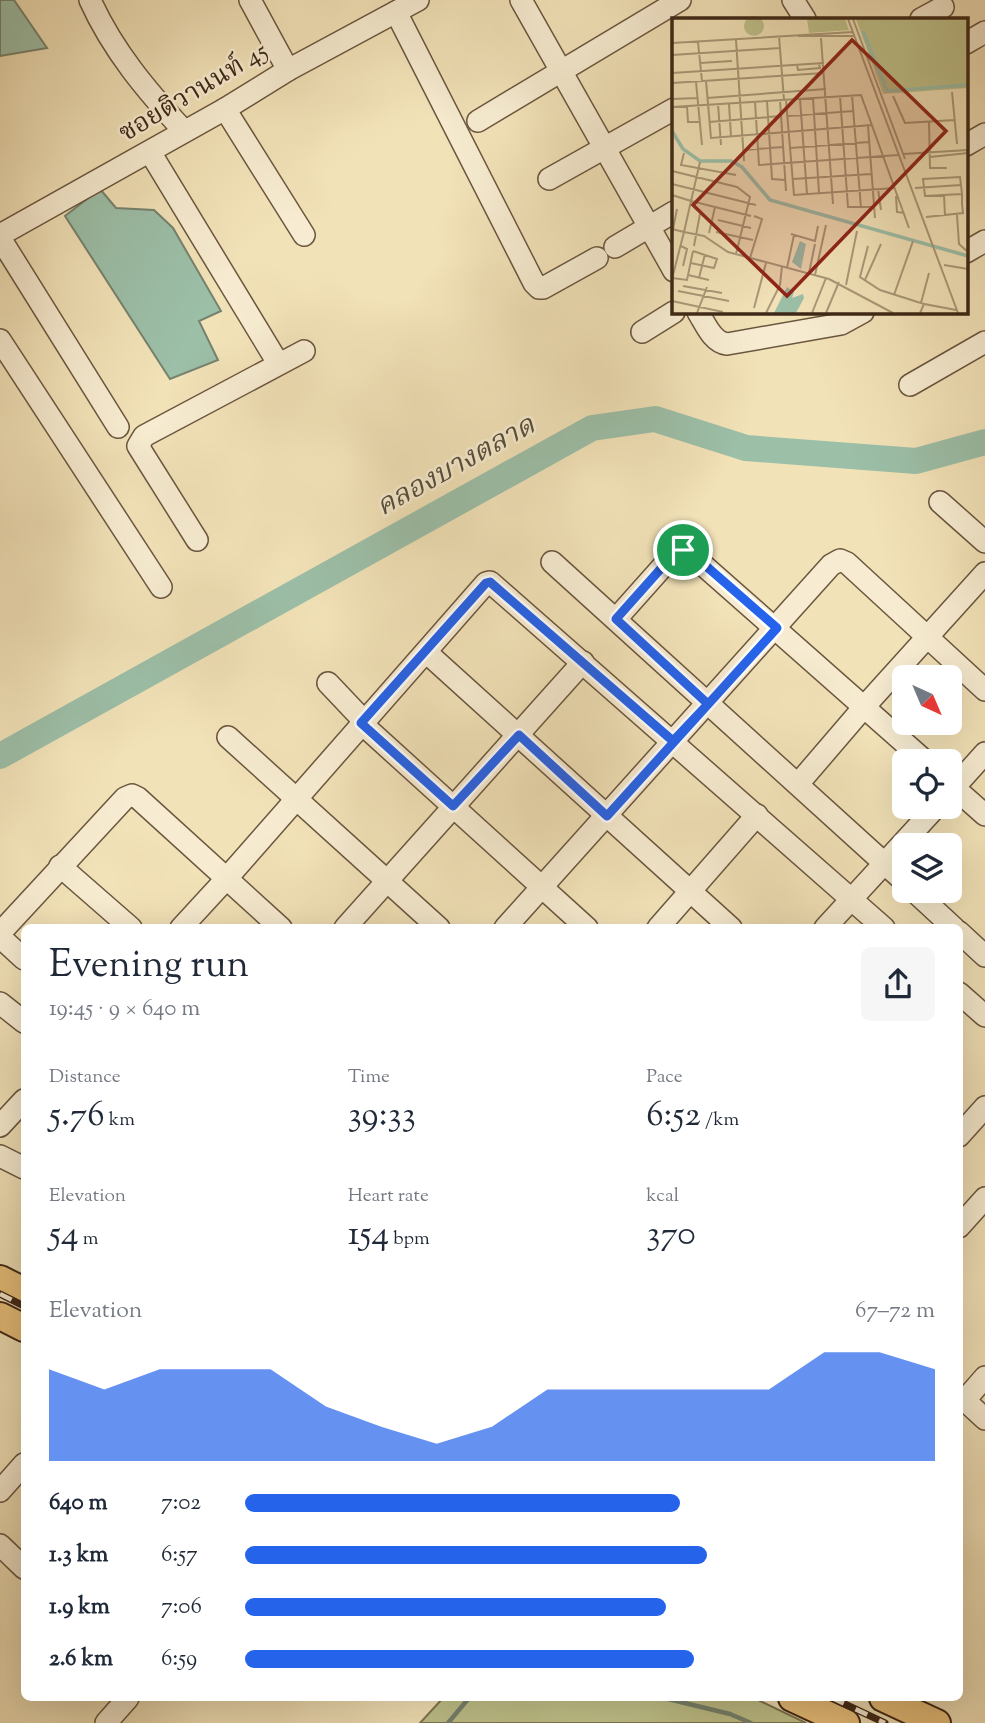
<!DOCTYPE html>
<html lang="en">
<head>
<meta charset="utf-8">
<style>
	:root { --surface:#fff; --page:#f6f6f7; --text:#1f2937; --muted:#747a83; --accent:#2563eb }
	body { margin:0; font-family:"Sorts Mill Goudy","Noto Serif Thai",serif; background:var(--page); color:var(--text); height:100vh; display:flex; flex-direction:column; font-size:26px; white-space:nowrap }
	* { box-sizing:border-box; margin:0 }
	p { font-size:23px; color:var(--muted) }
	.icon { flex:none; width:38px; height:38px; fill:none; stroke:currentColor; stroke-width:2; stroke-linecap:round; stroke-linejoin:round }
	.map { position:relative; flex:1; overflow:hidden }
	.details { position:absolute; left:21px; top:924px; width:942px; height:777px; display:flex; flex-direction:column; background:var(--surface); border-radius:10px; box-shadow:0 7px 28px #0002 }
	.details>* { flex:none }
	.needle { width:46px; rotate:136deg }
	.buttons { position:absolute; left:892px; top:665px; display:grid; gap:14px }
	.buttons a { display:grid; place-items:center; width:70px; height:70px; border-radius:10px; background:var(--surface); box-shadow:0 7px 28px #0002; font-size:35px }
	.pin { position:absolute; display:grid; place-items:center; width:60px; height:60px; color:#fff; margin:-30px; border:4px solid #fff; border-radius:50%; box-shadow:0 2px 7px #0007 }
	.round { display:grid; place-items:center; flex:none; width:74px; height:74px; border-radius:10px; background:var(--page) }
	.overview { display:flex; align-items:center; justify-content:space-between; height:119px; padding:0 28px }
	h1 { font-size:38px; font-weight:600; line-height:52px }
	.metrics { display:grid; grid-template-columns:repeat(3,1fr); gap:10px; height:119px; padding:7px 28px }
	.metrics div { display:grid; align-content:center }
	.metrics b { font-size:35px; font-weight:600 }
	.metrics small { font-size:19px; font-weight:400 }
	.metrics p { font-size:19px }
	.chart { height:196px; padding:14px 28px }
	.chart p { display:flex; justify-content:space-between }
	.chart svg { width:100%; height:126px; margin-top:7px; fill:var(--accent); opacity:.7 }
	ul { padding:0 28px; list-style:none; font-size:23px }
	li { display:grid; grid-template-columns:112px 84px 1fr; align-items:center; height:52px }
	li i { height:18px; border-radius:9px; background:var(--accent) }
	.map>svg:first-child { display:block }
	.green { fill:#bfc28b; stroke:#7e7551; stroke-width:2 }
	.water { fill:#9cbfa8; stroke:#76836e; stroke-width:2 }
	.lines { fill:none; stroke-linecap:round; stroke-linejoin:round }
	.stream { stroke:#76836e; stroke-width:4.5 }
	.river { stroke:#9cbfa8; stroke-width:26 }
	.minor-casing { stroke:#6b563f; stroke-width:24 }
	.major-casing { stroke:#3e2817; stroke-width:30 }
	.minor { stroke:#f7ecd1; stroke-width:21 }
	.major { stroke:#e9c17c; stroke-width:26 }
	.rail-casing { stroke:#3e2817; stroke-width:7 }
	.rail { stroke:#f7ecd1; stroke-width:4.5; stroke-dasharray:13; stroke-linecap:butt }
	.route-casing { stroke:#fff; stroke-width:14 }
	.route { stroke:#2563eb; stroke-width:9 }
	.labels { text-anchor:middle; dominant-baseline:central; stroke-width:5; stroke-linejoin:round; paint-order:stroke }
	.street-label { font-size:26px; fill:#3e2817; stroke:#f7ecd1 }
	.water-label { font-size:28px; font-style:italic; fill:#564e3b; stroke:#f7ecd1 }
	.inset-river { fill:none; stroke:#9cbfa8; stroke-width:3.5 }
	.inset-road { fill:none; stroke:#aa9878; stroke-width:2 }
	.view { fill:#8f2418; fill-opacity:0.15; stroke:#8f2418; stroke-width:3.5 }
	.inset-edge { fill:none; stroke:#3e2817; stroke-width:3.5 }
</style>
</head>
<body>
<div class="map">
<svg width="985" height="1723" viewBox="0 0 985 1723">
	<rect width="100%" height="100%" fill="#f2e2b8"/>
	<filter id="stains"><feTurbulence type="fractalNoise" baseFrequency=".00286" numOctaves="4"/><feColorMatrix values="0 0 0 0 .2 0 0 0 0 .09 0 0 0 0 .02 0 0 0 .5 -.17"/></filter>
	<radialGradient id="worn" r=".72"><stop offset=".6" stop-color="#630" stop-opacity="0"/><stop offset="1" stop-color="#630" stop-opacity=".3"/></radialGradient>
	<polygon class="green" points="443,1698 754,1698 806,1723 420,1723"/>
	<g class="water">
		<polygon points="0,0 14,0 47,48 0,56"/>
		<polygon points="100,189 116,208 154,210 173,228 221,311 199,321 218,360 170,379 65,216"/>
	</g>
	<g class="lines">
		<g class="stream">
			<polyline points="664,1698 730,1714 751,1723"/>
			<polyline points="448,1723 469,1698"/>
		</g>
		<polyline class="river" points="0,756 592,428 655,419 746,448 916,461 985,442"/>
		<defs>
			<g id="minor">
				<path d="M90,0C113,51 147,91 184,131"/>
				<polyline points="250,0 288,70"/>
				<polyline points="521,0 674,271"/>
				<polyline points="793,0 805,19"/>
				<polyline points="396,12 534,283 539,288 543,288 597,258"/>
				<polyline points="921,19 943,7"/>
				<polyline points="966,43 985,32"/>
				<polyline points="225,109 304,235"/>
				<polyline points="478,121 680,0"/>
				<polyline points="966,145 985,134"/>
				<polyline points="150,152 278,363"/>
				<polyline points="549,179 674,109"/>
				<polyline points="0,235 225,109 288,70 418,0"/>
				<polyline points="0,238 118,427"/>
				<polyline points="615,247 674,212"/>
				<polyline points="966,252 985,241"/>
				<path d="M698,312C705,323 712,342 727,344L841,324L863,312"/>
				<polyline points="642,332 674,312"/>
				<polyline points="0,340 161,587"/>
				<polyline points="910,385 985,342"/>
				<polyline points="940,502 985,542"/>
				<polyline points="197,540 138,446 144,436 304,351"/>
				<polyline points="552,562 905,882"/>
				<polyline points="616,619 673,555 686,550 925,761"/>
				<polyline points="426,652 731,928"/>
				<polyline points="328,683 364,721"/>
				<polyline points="361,723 587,928"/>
				<polyline points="228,737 439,928"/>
				<polyline points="798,784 864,707 985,573"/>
				<polyline points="950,784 985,815"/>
				<polyline points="950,792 985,753"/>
				<polyline points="60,866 131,928"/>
				<polyline points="914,891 954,928"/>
				<polyline points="181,928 227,878 486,583 490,582 884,928"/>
				<polyline points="345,928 583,662"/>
				<polyline points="505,928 831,565 840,560 847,563 985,690"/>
				<polyline points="658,928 757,815"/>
				<polyline points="825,928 936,807"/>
				<polyline points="959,932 985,956"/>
				<polyline points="0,933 125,798 132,795 138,798 281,928"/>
				<polyline points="0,937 24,959"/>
				<polyline points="959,993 985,1016"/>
				<polyline points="0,1003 24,1022"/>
				<polyline points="0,1126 24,1100"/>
				<polyline points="959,1136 985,1107"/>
				<polyline points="0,1156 24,1168"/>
				<polyline points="959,1227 985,1198"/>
				<polyline points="959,1395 985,1419"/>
				<polyline points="965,1400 985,1377"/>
				<polyline points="0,1491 24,1464"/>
				<polyline points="0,1545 24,1568"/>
				<polyline points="106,1723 128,1698"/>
			</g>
			<g id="major">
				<polyline points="0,1279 24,1291"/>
				<polyline points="0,1316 24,1328"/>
				<polyline points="792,1698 846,1723"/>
				<polyline points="883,1698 937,1723"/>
			</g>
		</defs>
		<use href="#minor" class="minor-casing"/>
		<use href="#major" class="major-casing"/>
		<use href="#minor" class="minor"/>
		<use href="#major" class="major"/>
		<defs>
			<g id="rail">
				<polyline points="0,1294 24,1306"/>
				<polyline points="832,1698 885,1723"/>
			</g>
		</defs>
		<use href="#rail" class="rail-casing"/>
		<use href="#rail" class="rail"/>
	</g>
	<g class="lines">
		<defs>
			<polyline id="route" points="683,550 673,555 616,619 708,704 673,741 490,582 486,583 361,723 453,806 519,735 607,816 777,628 690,552 683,550"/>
		</defs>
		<use href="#route" class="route-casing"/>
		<use href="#route" class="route"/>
	</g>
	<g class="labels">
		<g class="street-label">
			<text transform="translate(194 93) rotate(-31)">ซอยติวานนท์ 45</text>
		</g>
		<g class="water-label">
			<text transform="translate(456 467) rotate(-29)">คลองบางตลาด</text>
		</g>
	</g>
	<g transform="translate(672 18)">
		<rect width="296" height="296" fill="#f2e2b8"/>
		<path d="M72 8a10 10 0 1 1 20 0a10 10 0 1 1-20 0ZM135,1H173L177,12L137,15ZM184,1H296V70L211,76Z" fill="#bfc28b"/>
		<path d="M128,223L134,226L129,251L120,244ZM115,269L122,274L120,280L131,276L132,280L124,295H102Z" fill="#9cbfa8"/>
		<path class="inset-river" d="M191,13L215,73L296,67M0,113L11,131L28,143H59L70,149L98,182L296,238"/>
		<path class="inset-road" d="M176,1L286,295M181,1L233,141M107,18L112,82M126,18H183M149,20L161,186M64,22L72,143M26,24L30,63M0,25L181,14M0,37L108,30M28,45L60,43M125,47L126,52L148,50L147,46M0,55L152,45M34,63L39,120L200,107M24,64L30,127M0,65L152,55M280,74L285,126M180,77L189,190M168,78L176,189H202M221,78L233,105L283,102M35,80L154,71M141,80L147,175M0,81L26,80M128,81L135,176M108,82L114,173M114,82L122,177L223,170M95,83L100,161L113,162M83,84L87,147L226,137M46,86L49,127M57,86L59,118M15,88L16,104H28M0,89L189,77L237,210M116,98L181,93M37,104L109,98M257,104L258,150H275M196,108L203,200M118,130L197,124M71,132L111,129M12,135L9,147L64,157M231,136L296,132M258,139L296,135M28,144L19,183L79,198M0,153L65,169L78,179L64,236M121,161L199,156M0,166L84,187M243,170L289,167M206,171L209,192M0,177L19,183L12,214L32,218L56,234L157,261L221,295M272,177L273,198M224,178L225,194L232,195M285,197L287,226L296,234M254,199L291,195L290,186V176L288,159L251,161L253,178L290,176M46,202L79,210M0,211L12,214L0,261M44,214L81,222M37,215L43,189M0,216L5,191M119,216L143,223L146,208M9,228L15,231L11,248M22,228L28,196M196,228L188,259L208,272L252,286M78,240L90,201L82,198M19,245L42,250L45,241L21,233M272,247L296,251M115,250L122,217M137,255L143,226M16,257L37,262M143,257L154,207M0,260L15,262L21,233M27,260L33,236M193,262L209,226M174,267L185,213M11,268L50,275M6,273L57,283M222,277L241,223M0,283L51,294M249,285L257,255M82,290L94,245M25,295L35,269M94,295L108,267L110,248M140,295L154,260M154,295L167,264M248,295L252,286L284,292"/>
		<path class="view" d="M180,22L274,113L115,278L21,187Z"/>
		<rect width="296" height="296" class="inset-edge"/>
	</g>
	<rect width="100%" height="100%" filter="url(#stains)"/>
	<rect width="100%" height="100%" fill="url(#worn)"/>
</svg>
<div class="buttons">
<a><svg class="needle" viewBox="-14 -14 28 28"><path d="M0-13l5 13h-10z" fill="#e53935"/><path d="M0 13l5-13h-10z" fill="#747a83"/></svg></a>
<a><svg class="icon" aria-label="locate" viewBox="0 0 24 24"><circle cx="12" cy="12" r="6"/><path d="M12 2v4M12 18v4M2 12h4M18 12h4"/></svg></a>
<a><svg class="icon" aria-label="layers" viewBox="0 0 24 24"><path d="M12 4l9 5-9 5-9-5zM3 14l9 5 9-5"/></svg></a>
</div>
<div class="pin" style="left:683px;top:550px;background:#1e9e55"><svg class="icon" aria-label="arrive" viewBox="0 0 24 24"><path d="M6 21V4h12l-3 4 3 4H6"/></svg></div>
<section class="details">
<div class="overview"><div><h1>Evening run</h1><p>19:45 · 9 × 640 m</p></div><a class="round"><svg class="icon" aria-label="share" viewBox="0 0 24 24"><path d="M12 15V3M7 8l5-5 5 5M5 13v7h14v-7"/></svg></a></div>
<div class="metrics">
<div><p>Distance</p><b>5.76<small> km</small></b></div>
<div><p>Time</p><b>39:33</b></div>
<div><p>Pace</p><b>6:52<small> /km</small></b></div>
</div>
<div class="metrics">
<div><p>Elevation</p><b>54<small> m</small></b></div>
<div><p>Heart rate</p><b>154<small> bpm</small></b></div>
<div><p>kcal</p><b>370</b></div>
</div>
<div class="chart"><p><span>Elevation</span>67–72 m</p>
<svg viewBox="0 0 160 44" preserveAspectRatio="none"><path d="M0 44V12L10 19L20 12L30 12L40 12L50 25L60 32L70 38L80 32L90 19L100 19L110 19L120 19L130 19L140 6L150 6L160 12V44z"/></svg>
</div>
<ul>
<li><b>640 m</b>7:02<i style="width:63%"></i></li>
<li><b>1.3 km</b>6:57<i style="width:67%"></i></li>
<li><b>1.9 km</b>7:06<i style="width:61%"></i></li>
<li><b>2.6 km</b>6:59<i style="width:65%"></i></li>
</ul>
</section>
</div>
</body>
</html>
